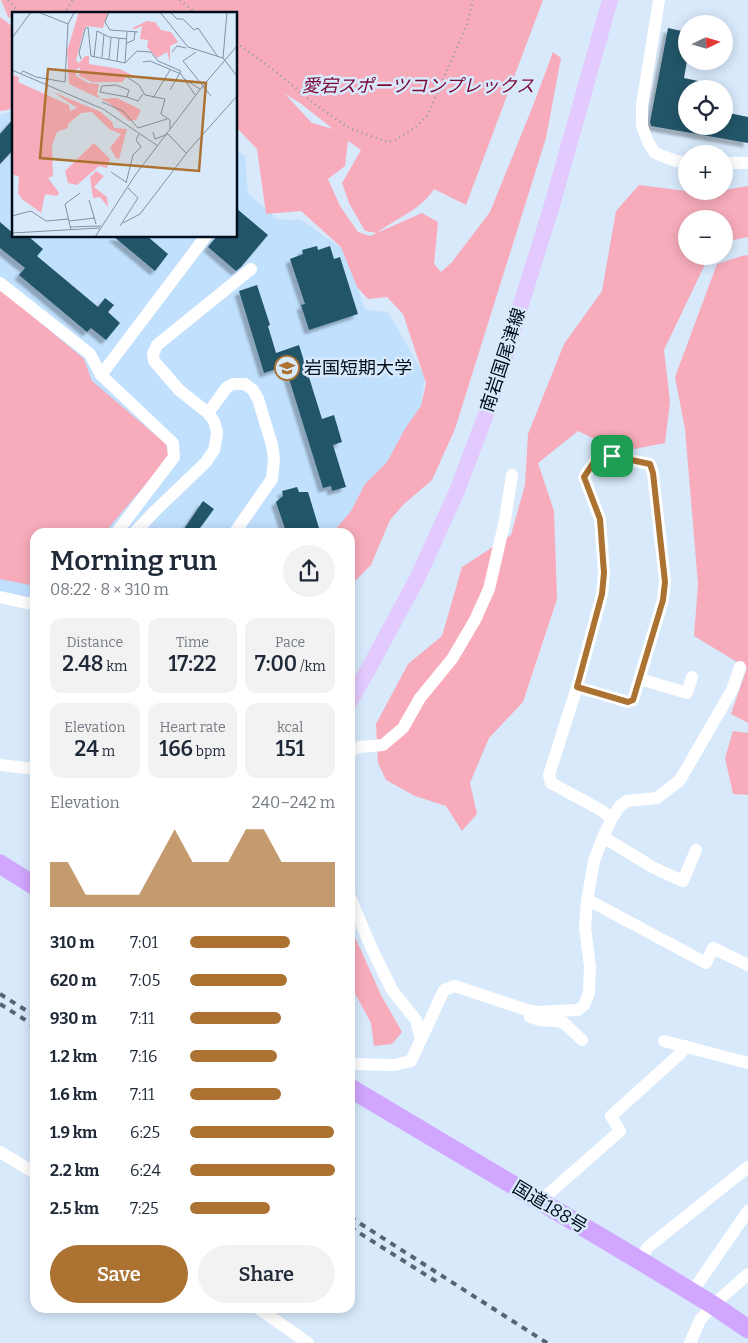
<!DOCTYPE html>
<html lang="en">
<head>
<meta charset="utf-8">
<style>
	:root { --surface:#fff; --page:#f2f2f3; --text:#1f2937; --muted:#747a83; --accent:#ab7231 }
	body { margin:0; font-family:Bitter,"Noto Sans JP",serif; background:var(--page); color:var(--text); height:100vh; display:flex; flex-direction:column; font-size:19px; white-space:nowrap }
	* { box-sizing:border-box; margin:0 }
	p { font-size:16px; color:var(--muted) }
	.icon { flex:none; width:28px; height:28px; fill:none; stroke:currentColor; stroke-width:2; stroke-linecap:round; stroke-linejoin:round }
	.map { position:relative; flex:1; overflow:hidden }
	.panel { position:absolute; left:30px; top:528px; width:325px; height:785px; display:flex; flex-direction:column; background:var(--surface); border-radius:15px; box-shadow:0 2px 12px #0003 }
	.panel>* { flex:none }
	.needle { width:32px; rotate:85deg }
	.buttons { position:absolute; left:678px; top:15px; display:grid; gap:10px }
	.buttons a { display:grid; place-items:center; width:55px; height:55px; border-radius:50%; background:var(--surface); box-shadow:0 2px 12px #0003; font-size:25px }
	.pin { position:absolute; display:grid; place-items:center; width:42px; height:42px; color:#fff; margin:-21px; border-radius:10px; box-shadow:0 2px 8px #0006 }
	.round { display:grid; place-items:center; flex:none; width:52px; height:52px; border-radius:26px; background:var(--page) }
	.head { display:flex; align-items:center; justify-content:space-between; height:85px; padding:0 20px }
	h1 { font-size:28px; font-weight:600; line-height:38px }
	.figures { display:grid; grid-template-columns:repeat(3,1fr); gap:8px; height:85px; padding:5px 20px }
	.figures div { display:grid; align-content:center; border-radius:12px; background:var(--page); text-align:center }
	.figures b { font-size:21px; font-weight:600 }
	.figures small { font-size:14px; font-weight:400 }
	.figures p { font-size:14px }
	.chart { height:140px; padding:10px 20px }
	.chart p { display:flex; justify-content:space-between }
	.chart svg { width:100%; height:90px; margin-top:5px; fill:var(--accent); opacity:.7 }
	.button { display:flex; gap:10px; margin-top:auto; padding:10px 20px }
	.button a { flex:1; height:58px; border-radius:30px; background:var(--accent); color:#fff; font-size:20px; font-weight:600; line-height:58px; text-align:center }
	.button a+a { background:var(--page); color:var(--text) }
	ul { padding:0 20px; list-style:none; font-size:16px }
	li { display:grid; grid-template-columns:80px 60px 1fr; align-items:center; height:38px }
	li i { height:12px; border-radius:6px; background:var(--accent) }
	.map>svg:first-child { display:block }
	.built { fill:#c1e0fe }
	.green { fill:#f8acbb; fill-rule:evenodd }
	.building { fill:#235467; filter:url(#shadow) }
	.lines { fill:none; stroke-linecap:round; stroke-linejoin:round }
	.path { stroke:#8b9bac; stroke-width:2.5; stroke-dasharray:1 4; stroke-linecap:butt }
	.minor { stroke:#fff; stroke-width:12 }
	.major { stroke:#e3cafe; stroke-width:16 }
	.highway { stroke:#d1a6fe; stroke-width:19 }
	.rail { stroke:#556474; stroke-width:4; stroke-dasharray:6 6; stroke-linecap:butt }
	.route-casing { stroke:#fff; stroke-width:10 }
	.route { stroke:#ab7231; stroke-width:6 }
	.labels { text-anchor:middle; dominant-baseline:central; stroke-width:5; stroke-linejoin:round; paint-order:stroke }
	.park-label { font-size:18px; font-style:italic; fill:#7b0635; stroke:#d7e9fb }
	.street-label { font-size:18px; fill:#000d1b; stroke:#d7e9fb }
	.poi-label { font-size:18px; fill:#000d1b; stroke:#d7e9fb; text-anchor:start }
	.inset-road { fill:none; stroke:#8191a1; stroke-width:1 }
	.view { fill:#ab7231; fill-opacity:0.15; stroke:#ab7231; stroke-width:2.5 }
	.inset-edge { fill:none; stroke:#000d1b; stroke-width:2.5 }
</style>
</head>
<body>
<div class="map">
<svg width="748" height="1343" viewBox="0 0 748 1343">
	<defs>
		<filter id="shadow"><feDropShadow dx="-4.5" dy="4.5" stdDeviation="1" flood-color="#0004"/></filter>
	</defs>
	<rect width="100%" height="100%" fill="#d7e9fb"/>
	<polygon class="built" points="14,111 14,236 236,236 236,149 245,156 248,193 277,219 301,220 346,251 365,310 388,312 425,377 419,419 339,532 35,532 35,610 0,602 0,115"/>
	<g class="green">
		<path d="M1,0H543L466,205L434,189C421,210 396,218 377,233L365,231L349,203L342,183L361,150L348,141L345,166L328,179L340,206L358,232L370,236L422,213L438,222L434,264L441,272L452,262L490,212L534,103L553,52L561,58L546,138L455,429L432,480L404,504L390,520L371,565L355,581H350V532H333L351,511L365,484L387,462L406,427L421,406L426,383L403,314L387,297L368,299L357,287L341,247L301,211L266,214L257,149L236,127V14H14V19L8,17ZM285,94L300,103L333,129L312,123Z"/>
		<polygon points="0,17 14,28 14,107 8,110 0,111"/>
		<polygon points="639,185 686,191 724,191 724,190 748,186 748,237 724,242 724,219 686,219 686,256 709,256 664,350 670,402 665,443 634,449 603,443 578,431 538,463 554,511 557,599 523,702 489,738 470,783 477,814 462,831 446,806 415,796 386,780 378,763 376,724 408,664 442,636 462,567 511,535 525,485 528,434 564,344 602,291 616,211"/>
		<polygon points="745,255 748,256 748,723 731,714 747,668 694,636 698,584 685,429 675,377 717,264"/>
		<polygon points="0,289 84,359 92,381 166,444 169,457 105,532 35,532 35,586 0,579"/>
		<polygon points="733,731 748,733 748,795 733,794 725,758"/>
		<polygon points="350,926 381,995 402,1032 392,1044 374,1046 371,1023 350,984"/>
	</g>
	<g class="building">
		<polygon points="668,28 686,32 686,61 687,61 684,78 712,84 711,89 686,89 686,128 686,126 724,126 724,112 748,117 748,143 651,126 650,122"/>
		<polygon points="14,118 14,149 0,164 0,134"/>
		<polygon points="236,208 268,235 241,267 236,271 208,247 217,236 236,236"/>
		<polygon points="0,222 14,234 14,236 28,236 43,249 37,256 98,307 105,298 114,305 108,312 120,323 106,340 91,328 87,332 19,275 25,268 0,248"/>
		<polygon points="113,236 147,236 168,254 155,271"/>
		<polygon points="317,246 318,250 330,246 334,259 340,257 358,314 309,330 301,305 305,304 290,259 303,254 302,250"/>
		<polygon points="257,285 270,325 268,326 276,353 299,345 322,419 334,415 342,442 333,445 346,487 332,491 331,486 323,488 285,366 264,373 239,291"/>
		<polygon points="297,487 299,492 308,492 319,528 304,532 286,532 276,502 283,496 282,491"/>
		<polygon points="203,501 214,509 197,532 182,532"/>
	</g>
	<g class="lines">
		<g class="path">
			<polyline points="8,0 20,14"/>
			<polyline points="180,0 197,14"/>
			<polyline points="64,14 73,0"/>
			<polyline points="236,43 270,67 316,105 349,128 387,142 395,140 416,127 427,116 466,27 473,0"/>
		</g>
		<g class="minor">
			<polyline points="659,0 642,105 642,126 648,142 655,153 665,157 676,161 686,162"/>
			<polyline points="724,163 748,163"/>
			<polyline points="0,283 90,354 101,375 206,236"/>
			<polyline points="101,375 173,443 174,457 117,532"/>
			<polyline points="208,413 227,387 233,384 245,384 253,390 258,399 272,445 274,459 272,479 235,532"/>
			<polygon points="598,456 612,457 650,464 653,473 665,581 663,600 633,700 628,702 577,687 602,594 604,573 600,519 584,477"/>
			<polyline points="135,532 155,511 206,462 214,450 216,440 217,432 214,421 208,413 179,390 154,361 153,354 157,345 251,269"/>
			<polyline points="0,597 27,603 35,602"/>
			<polyline points="640,679 687,693 692,677"/>
			<polyline points="577,687 549,775 551,783 599,809 612,818"/>
			<polyline points="350,754 352,750 359,747 383,745 403,728 420,698 452,659 475,620 489,589 505,520 512,475"/>
			<polyline points="0,765 35,769"/>
			<polyline points="603,837 654,868 683,881 696,850"/>
			<polyline points="350,897 371,947 392,990 416,1020 421,1040"/>
			<polyline points="587,901 592,902 706,963 713,948 748,965"/>
			<polyline points="530,1017 540,1020 557,1021 564,1023 582,1040"/>
			<polyline points="664,1041 748,1063"/>
			<polyline points="350,1064 394,1065 411,1061 444,990 455,986 524,1009 537,1012 578,1010 584,1005 589,993 590,967 585,927 587,901 594,861 603,837 612,818 620,806 627,801 657,798 680,780 732,690 740,667"/>
			<polyline points="0,1152 35,1173"/>
			<polyline points="541,1202 546,1196 620,1131 611,1116 681,1053 685,1046"/>
			<polyline points="639,1260 648,1247 748,1167"/>
			<polyline points="692,1292 748,1211"/>
			<polyline points="258,1308 308,1343"/>
			<polyline points="690,1343 700,1320 713,1305 748,1274"/>
		</g>
		<polyline class="major" points="350,701 369,668 418,577 457,491 491,401 552,205 610,0"/>
		<g class="highway">
			<polyline points="0,864 35,886"/>
			<polyline points="350,1088 639,1260 713,1305 748,1329"/>
		</g>
		<g class="rail">
			<polyline points="0,994 35,1016"/>
			<polyline points="0,1004 35,1026"/>
			<polyline points="350,1217 547,1343"/>
			<polyline points="350,1227 437,1282"/>
		</g>
	</g>
	<g class="lines">
		<defs>
			<polygon id="route" points="598,456 612,456 650,464 653,473 665,582 663,600 633,700 628,702 577,687 602,594 604,573 600,519 584,477"/>
		</defs>
		<use href="#route" class="route-casing"/>
		<use href="#route" class="route"/>
	</g>
	<defs>
		<symbol id="university-ring" viewBox="-11 -11 22 22"><circle r="9.5" fill="#d7e9fb" stroke="#ab7231" stroke-width="1.5"/><path d="M0-5L7-2L0 1L-7-2ZM-4 1L0 2.5L4 1V4Q0 6-4 4Z" fill="#ab7231"/></symbol>
	</defs>
	<g fill-rule="evenodd">
		<use href="#university-ring" x="273" y="354" width="28" height="28"/>
	</g>
	<g class="labels">
		<g class="park-label">
			<text x="418" y="86">愛宕スポーツコンプレックス</text>
		</g>
		<g class="street-label">
			<text transform="translate(503 360) rotate(-72)">南岩国尾津線</text>
			<text transform="translate(550 1207) rotate(31)">国道188号</text>
		</g>
		<g class="poi-label">
			<text x="304" y="368">岩国短期大学</text>
		</g>
	</g>
	<g transform="translate(12 12)">
		<rect width="225" height="225" fill="#d7e9fb"/>
		<path d="M67,0H96L91,16L75,14L72,17L64,49L67,51L73,44H77V52L108,57L122,64H115L110,70H80L67,64L68,55L64,58V64L76,71L87,72L85,82L88,87L105,86L129,98L124,108L117,109L97,91L57,72L55,39ZM135,9L143,10L149,18L159,20L166,30L158,34V50L155,40L145,46L135,35L136,28L128,27L130,14L123,17L120,16ZM0,63L7,65L6,70L57,93L58,99L65,96L41,80L89,100L100,110L102,116L115,117L107,147H105L98,136L109,122L97,117L80,100L69,101L56,112V116L45,120L40,134L41,164L36,166L47,181L45,184L33,182L29,201L10,187L6,181L7,164L0,163ZM82,131L98,147L95,156L87,154L65,173L56,171L53,159ZM84,159L92,164L82,175L95,185L96,195L88,185L81,186L78,165Z" fill="#f8acbb"/>
		<path class="inset-road" d="M26,0L56,12M97,0L93,10L98,18L126,20M148,0L176,35L211,46L225,64M159,1L165,7H171L182,18L186,16L206,45M0,26L19,0M115,31L122,28L123,20M160,40L165,34L174,36M184,40L171,49L199,84M82,45L85,19L97,25L115,27M90,45L92,22M211,46L215,0M69,47L67,41L73,17L76,15L79,44L113,51M97,47L99,26M105,49L107,26M131,50L138,49L169,62L183,83M113,51L125,39L139,40L146,49L169,59L158,78M113,51L115,20M0,58L91,97L146,134M8,62L11,59L24,65L53,70L56,12L62,1M115,65L127,73L133,83L153,87L149,102L158,108V117M172,67L188,77M104,73L117,78L115,85L88,80L90,74ZM115,85L126,89L131,82M141,86L158,58M90,90L111,99L126,116L155,107M141,120L143,127L156,122L175,142M99,160L114,170M114,171L121,143L129,135L124,128L127,122M77,188L84,212M0,204L19,199L34,209L57,207M57,209L83,206M111,211L128,202L177,138L225,84M108,214L126,186L116,176M58,215L89,214M59,218L53,192L68,181M0,221L88,216M83,225L124,162L190,75L225,34"/>
		<path class="view" d="M36,57L194,71L187,159L28,146Z"/>
		<rect width="225" height="225" class="inset-edge"/>
	</g>
</svg>
<div class="buttons">
<a><svg class="needle" viewBox="-14 -14 28 28"><path d="M0-13l5 13h-10z" fill="#e53935"/><path d="M0 13l5-13h-10z" fill="#747a83"/></svg></a>
<a><svg class="icon" aria-label="locate" viewBox="0 0 24 24"><circle cx="12" cy="12" r="6"/><path d="M12 2v4M12 18v4M2 12h4M18 12h4"/></svg></a>
<a>+</a>
<a>−</a>
</div>
<div class="pin" style="left:612px;top:456px;background:#1e9e55"><svg class="icon" aria-label="arrive" viewBox="0 0 24 24"><path d="M6 21V4h12l-3 4 3 4H6"/></svg></div>
<section class="panel">
<div class="head"><div><h1>Morning run</h1><p>08:22 · 8 × 310 m</p></div><a class="round"><svg class="icon" aria-label="share" viewBox="0 0 24 24"><path d="M12 15V3M7 8l5-5 5 5M5 13v7h14v-7"/></svg></a></div>
<div class="figures">
<div><p>Distance</p><b>2.48<small> km</small></b></div>
<div><p>Time</p><b>17:22</b></div>
<div><p>Pace</p><b>7:00<small> /km</small></b></div>
</div>
<div class="figures">
<div><p>Elevation</p><b>24<small> m</small></b></div>
<div><p>Heart rate</p><b>166<small> bpm</small></b></div>
<div><p>kcal</p><b>151</b></div>
</div>
<div class="chart"><p><span>Elevation</span>240–242 m</p>
<svg viewBox="0 0 160 44" preserveAspectRatio="none"><path d="M0 44V22L10 22L20 38L30 38L40 38L50 38L60 22L70 6L80 22L90 22L100 22L110 6L120 6L130 22L140 22L150 22L160 22V44z"/></svg>
</div>
<ul>
<li><b>310 m</b>7:01<i style="width:69%"></i></li>
<li><b>620 m</b>7:05<i style="width:67%"></i></li>
<li><b>930 m</b>7:11<i style="width:63%"></i></li>
<li><b>1.2 km</b>7:16<i style="width:60%"></i></li>
<li><b>1.6 km</b>7:11<i style="width:63%"></i></li>
<li><b>1.9 km</b>6:25<i style="width:99%"></i></li>
<li><b>2.2 km</b>6:24<i style="width:100%"></i></li>
<li><b>2.5 km</b>7:25<i style="width:55%"></i></li>
</ul>
<div class="button"><a>Save</a><a>Share</a></div>
</section>
</div>
</body>
</html>
